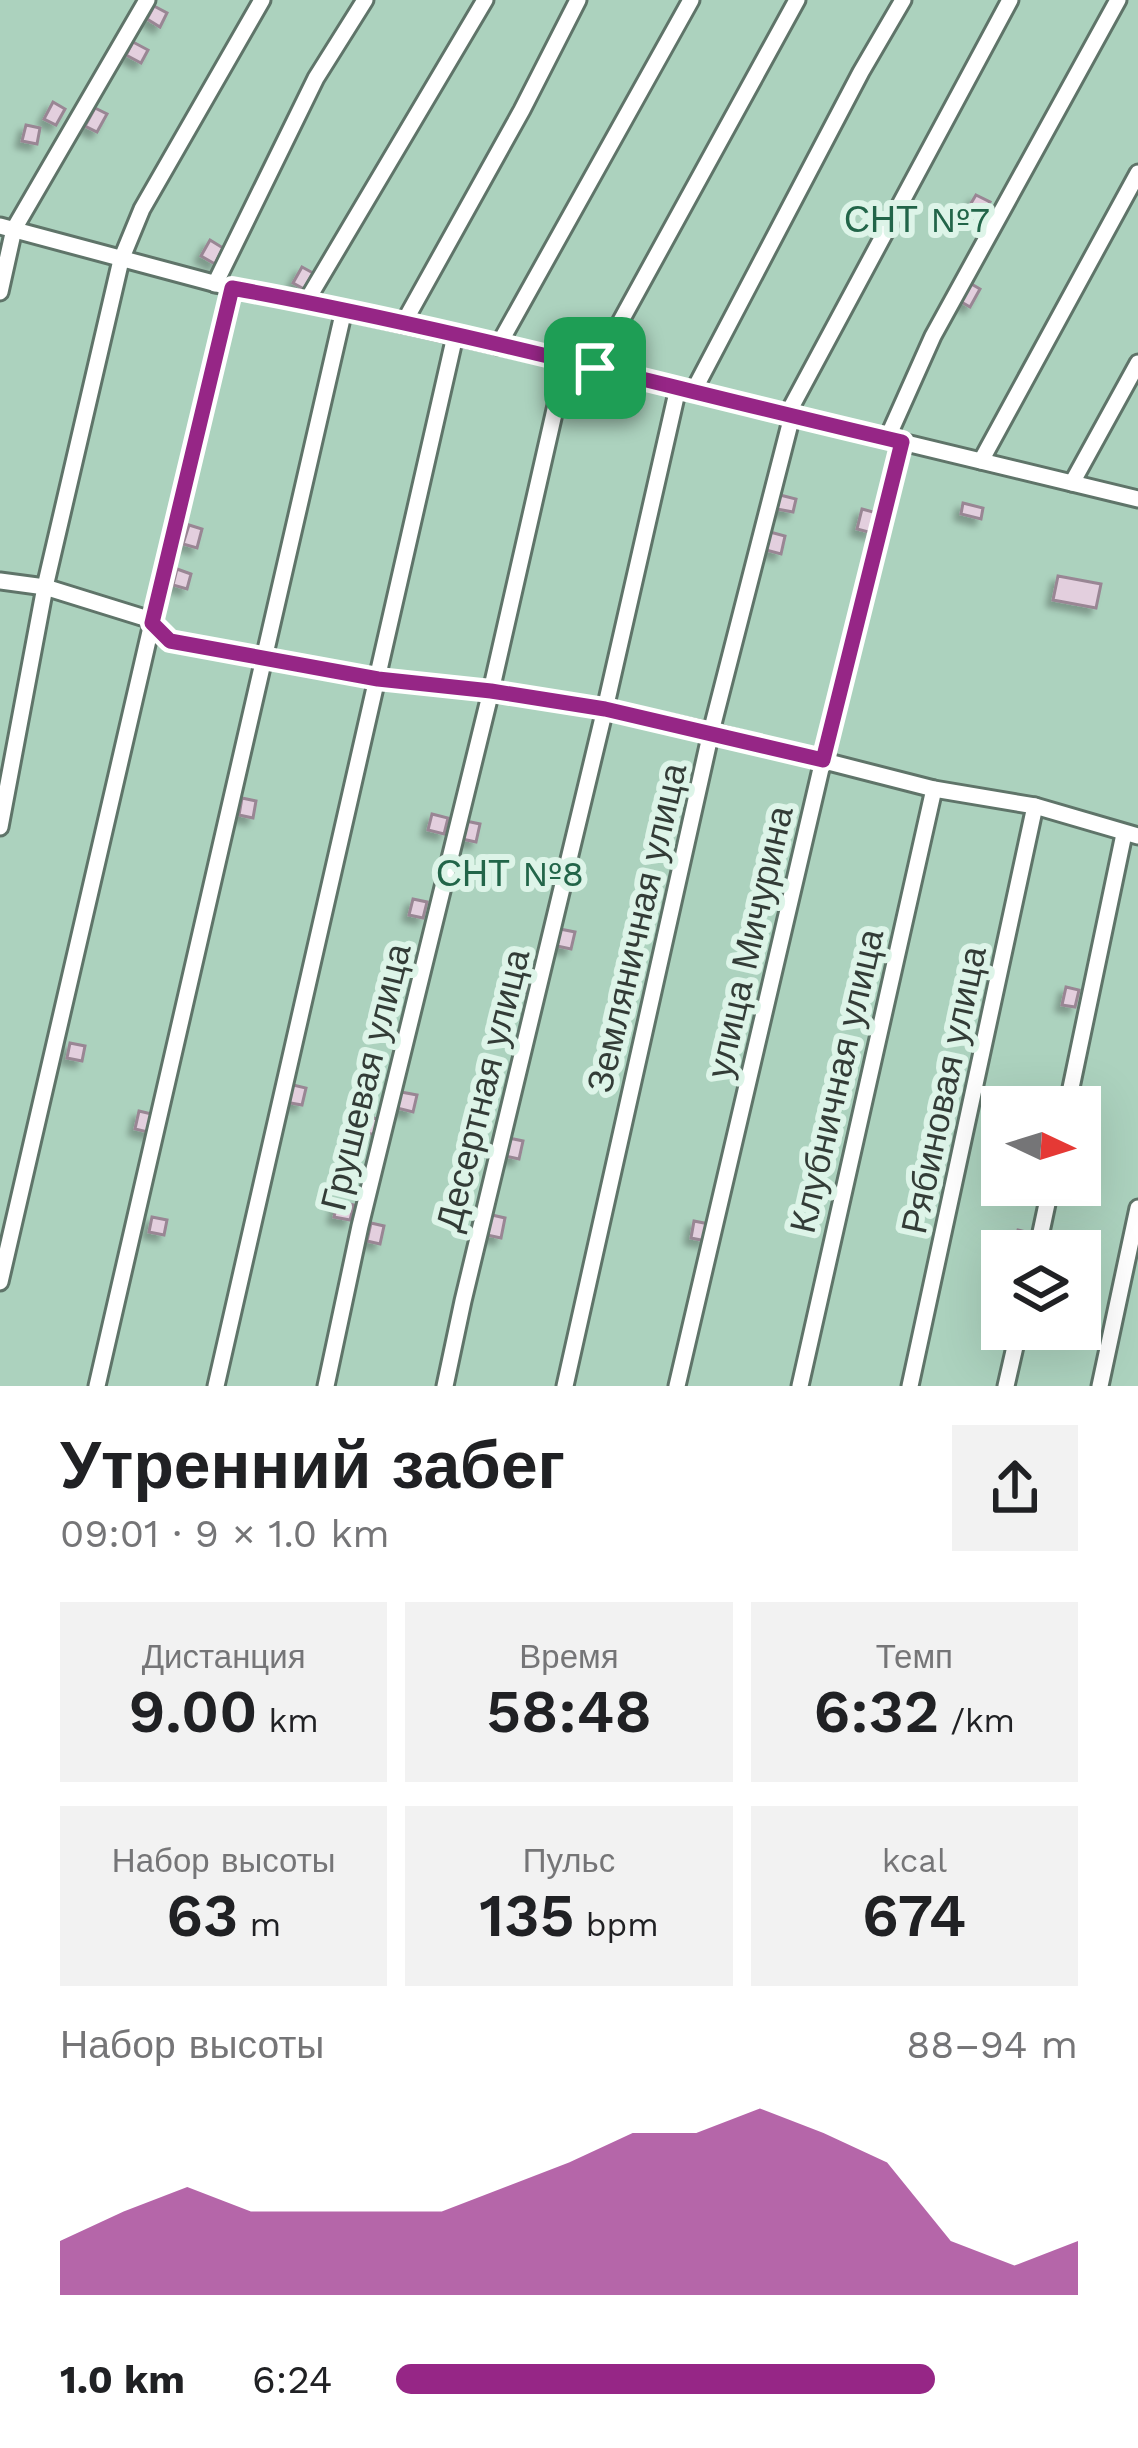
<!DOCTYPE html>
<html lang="ru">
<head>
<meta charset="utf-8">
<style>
	:root { --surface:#fff; --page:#f2f2f2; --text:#202124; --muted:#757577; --accent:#962686 }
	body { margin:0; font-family:"Work Sans",sans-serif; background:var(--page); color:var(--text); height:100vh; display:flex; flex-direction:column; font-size:45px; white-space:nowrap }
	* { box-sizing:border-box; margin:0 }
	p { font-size:39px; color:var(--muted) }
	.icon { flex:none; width:66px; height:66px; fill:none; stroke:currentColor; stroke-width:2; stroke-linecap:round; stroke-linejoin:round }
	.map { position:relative; height:1386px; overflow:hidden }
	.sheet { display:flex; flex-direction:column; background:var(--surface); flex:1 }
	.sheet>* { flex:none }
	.needle { width:78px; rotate:94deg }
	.fabs { position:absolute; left:981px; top:1086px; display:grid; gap:24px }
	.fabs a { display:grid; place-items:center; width:120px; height:120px; border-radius:0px; background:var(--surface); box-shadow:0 12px 48px #0002; font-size:60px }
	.pin { position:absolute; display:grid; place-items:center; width:102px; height:102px; color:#fff; margin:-51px; border-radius:24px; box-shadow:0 6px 18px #0006 }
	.round { display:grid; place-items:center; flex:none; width:126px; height:126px; border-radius:0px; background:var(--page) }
	.overview { display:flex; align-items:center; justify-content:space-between; height:204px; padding:0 60px }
	h1 { font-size:66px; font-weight:600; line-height:90px }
	.figures { display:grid; grid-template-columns:repeat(3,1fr); gap:18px; height:204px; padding:12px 60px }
	.figures div { display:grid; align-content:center; border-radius:0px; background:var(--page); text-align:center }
	.figures b { font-size:60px; font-weight:600 }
	.figures small { font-size:33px; font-weight:400 }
	.figures p { font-size:33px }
	.chart { height:336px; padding:24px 60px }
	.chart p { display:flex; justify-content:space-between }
	.chart svg { width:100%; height:216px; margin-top:12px; fill:var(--accent); opacity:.7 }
	ul { padding:0 60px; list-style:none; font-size:39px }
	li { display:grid; grid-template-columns:192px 144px 1fr; align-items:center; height:90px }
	li i { height:30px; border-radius:15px; background:var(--accent) }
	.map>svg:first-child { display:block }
	.green { fill:#acd2be; fill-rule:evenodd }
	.building { fill:#e3cfde; stroke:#998694; stroke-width:3; filter:url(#shadow) }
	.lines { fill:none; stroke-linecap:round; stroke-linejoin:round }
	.minor-casing { stroke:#5f7469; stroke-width:21 }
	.minor { stroke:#fff; stroke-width:15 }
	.route-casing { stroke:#fff; stroke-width:24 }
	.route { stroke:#962686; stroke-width:15 }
	.labels { text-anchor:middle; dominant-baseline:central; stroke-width:12; stroke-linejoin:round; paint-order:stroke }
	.park-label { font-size:36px; fill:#226549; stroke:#ddf4e8 }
	.street-label { font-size:36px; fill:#333c37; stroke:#ddf4e8 }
</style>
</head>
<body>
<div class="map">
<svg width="1138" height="1386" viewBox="0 0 1138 1386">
	<defs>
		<filter id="shadow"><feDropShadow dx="-6" dy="6" stdDeviation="3" flood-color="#0004"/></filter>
	</defs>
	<rect width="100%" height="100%" fill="#ddf4e8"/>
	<path class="green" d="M0,0H1138V1386H0ZM1002,1107H1080V1185H1002ZM1002,1251H1080V1329H1002Z"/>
	<g class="building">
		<polygon points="154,6 167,13 160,27 147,19"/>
		<polygon points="133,42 148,50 141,63 126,55"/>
		<polygon points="53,102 65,109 56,125 44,119"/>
		<polygon points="95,108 107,114 97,132 85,126"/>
		<polygon points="26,125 40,128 37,144 22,141"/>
		<polygon points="976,195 990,202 981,218 967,210"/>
		<polygon points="210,240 223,248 215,264 201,256"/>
		<polygon points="302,267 313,273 304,289 293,283"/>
		<polygon points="968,282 980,289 970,307 958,300"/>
		<polygon points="780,495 796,499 793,512 777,509"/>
		<polygon points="963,503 983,508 981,519 961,514"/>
		<polygon points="862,509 877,513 872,533 857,529"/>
		<polygon points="189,525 202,529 197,548 183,544"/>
		<polygon points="770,532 785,536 781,554 766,550"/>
		<polygon points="177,569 191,574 187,589 173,585"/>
		<polygon points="1058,576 1101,584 1096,608 1053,600"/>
		<polygon points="242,798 256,801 253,818 239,815"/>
		<polygon points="432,814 448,818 444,834 428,830"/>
		<polygon points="466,821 480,824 476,842 462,839"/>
		<polygon points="413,899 427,902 423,918 409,915"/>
		<polygon points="560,929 575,932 571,949 557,946"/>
		<polygon points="517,972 533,976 530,992 514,988"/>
		<polygon points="1066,987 1079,990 1075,1007 1062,1005"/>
		<polygon points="70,1043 85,1046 82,1061 67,1058"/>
		<polygon points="289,1084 306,1088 302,1105 285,1102"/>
		<polygon points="401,1092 417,1095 413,1112 397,1108"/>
		<polygon points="139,1111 156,1115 152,1133 135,1129"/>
		<polygon points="363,1116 378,1119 375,1135 360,1131"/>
		<polygon points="509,1138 523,1141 519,1159 505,1156"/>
		<polygon points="338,1201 354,1205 350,1220 334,1217"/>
		<polygon points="492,1215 505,1218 501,1238 487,1235"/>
		<polygon points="152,1217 167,1220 164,1235 149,1232"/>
		<polygon points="694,1221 709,1224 706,1241 691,1238"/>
		<polygon points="371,1223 384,1226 380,1244 367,1241"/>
		<polygon points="1018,1230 1034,1234 1030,1250 1014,1246"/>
	</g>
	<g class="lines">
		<defs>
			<g id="minor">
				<polyline points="0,226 232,288 306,302 566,361 1138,499"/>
				<polyline points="215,284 316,78 365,0"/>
				<polyline points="0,292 14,229 147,0"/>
				<polyline points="306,302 485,0"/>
				<polyline points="403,324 522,110 578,0"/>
				<polyline points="498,346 691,0"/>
				<polyline points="595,368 797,0"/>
				<polyline points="693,392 861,72 903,0"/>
				<polyline points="787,415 1010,0"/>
				<polyline points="887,439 933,336 1118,0"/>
				<polyline points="981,461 1138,173"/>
				<polyline points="1072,483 1138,363"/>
				<polyline points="0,581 45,587 148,619 170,641 378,679 491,691 605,709 711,732 934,789 1035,806 1138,836"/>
				<polyline points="0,827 45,587 121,260 142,209 262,0"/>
				<polyline points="1067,1107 1124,834"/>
				<polyline points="1037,1251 1051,1185"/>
				<polyline points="0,1282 152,623 232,288"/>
				<polyline points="97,1386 344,310"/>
				<polyline points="216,1386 455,336"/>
				<polyline points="326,1386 360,1226 491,691 566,361"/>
				<polyline points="445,1386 463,1301 605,709 678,388"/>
				<polyline points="565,1386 711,732 792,416"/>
				<polyline points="677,1386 823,760 902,442"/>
				<polyline points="800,1386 934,789"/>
				<polyline points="910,1386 1035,806"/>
				<polyline points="1006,1386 1019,1329"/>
				<polyline points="1100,1386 1138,1208"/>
			</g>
		</defs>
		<use href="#minor" class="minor-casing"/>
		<use href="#minor" class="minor"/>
	</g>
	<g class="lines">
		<defs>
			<path id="route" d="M232,288C457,329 679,390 902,442L823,760L605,709L491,691L378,679L170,641L152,623Z"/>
		</defs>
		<use href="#route" class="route-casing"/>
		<use href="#route" class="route"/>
	</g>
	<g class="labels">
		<g class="park-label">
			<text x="917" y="220">СНТ №7</text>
			<text x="510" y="874">СНТ №8</text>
		</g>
		<g class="street-label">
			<text transform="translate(637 928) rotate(-77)">Земляничная улица</text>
			<text transform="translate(750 942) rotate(-77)">улица Мичурина</text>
			<text transform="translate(366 1077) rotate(-76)">Грушевая улица</text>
			<text transform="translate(837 1081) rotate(-77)">Клубничная улица</text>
			<text transform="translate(483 1090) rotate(-76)">Десертная улица</text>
			<text transform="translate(944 1090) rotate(-78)">Рябиновая улица</text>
		</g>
	</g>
</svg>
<div class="fabs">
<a><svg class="needle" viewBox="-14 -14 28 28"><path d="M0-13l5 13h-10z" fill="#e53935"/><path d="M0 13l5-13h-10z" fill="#757577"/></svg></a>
<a><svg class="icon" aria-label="layers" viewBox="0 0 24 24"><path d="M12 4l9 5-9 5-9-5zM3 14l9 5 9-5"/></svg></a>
</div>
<div class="pin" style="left:595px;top:368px;background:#1e9e55"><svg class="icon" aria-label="arrive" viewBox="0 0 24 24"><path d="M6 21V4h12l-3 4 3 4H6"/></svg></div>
</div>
<section class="sheet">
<div class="overview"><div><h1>Утренний забег</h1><p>09:01 · 9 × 1.0 km</p></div><a class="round"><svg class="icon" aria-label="share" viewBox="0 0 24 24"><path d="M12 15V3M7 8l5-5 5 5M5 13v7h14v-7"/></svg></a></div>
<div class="figures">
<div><p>Дистанция</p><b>9.00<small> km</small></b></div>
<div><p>Время</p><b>58:48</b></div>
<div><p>Темп</p><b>6:32<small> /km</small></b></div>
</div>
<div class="figures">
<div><p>Набор высоты</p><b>63<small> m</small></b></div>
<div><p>Пульс</p><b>135<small> bpm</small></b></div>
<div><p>kcal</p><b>674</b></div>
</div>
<div class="chart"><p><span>Набор высоты</span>88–94 m</p>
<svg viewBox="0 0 160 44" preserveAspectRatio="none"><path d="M0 44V33L10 27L20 22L30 27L40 27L50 27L60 27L70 22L80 17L90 11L100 11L110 6L120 11L130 17L140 33L150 38L160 33V44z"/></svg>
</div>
<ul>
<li><b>1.0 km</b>6:24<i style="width:79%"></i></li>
</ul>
</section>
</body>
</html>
